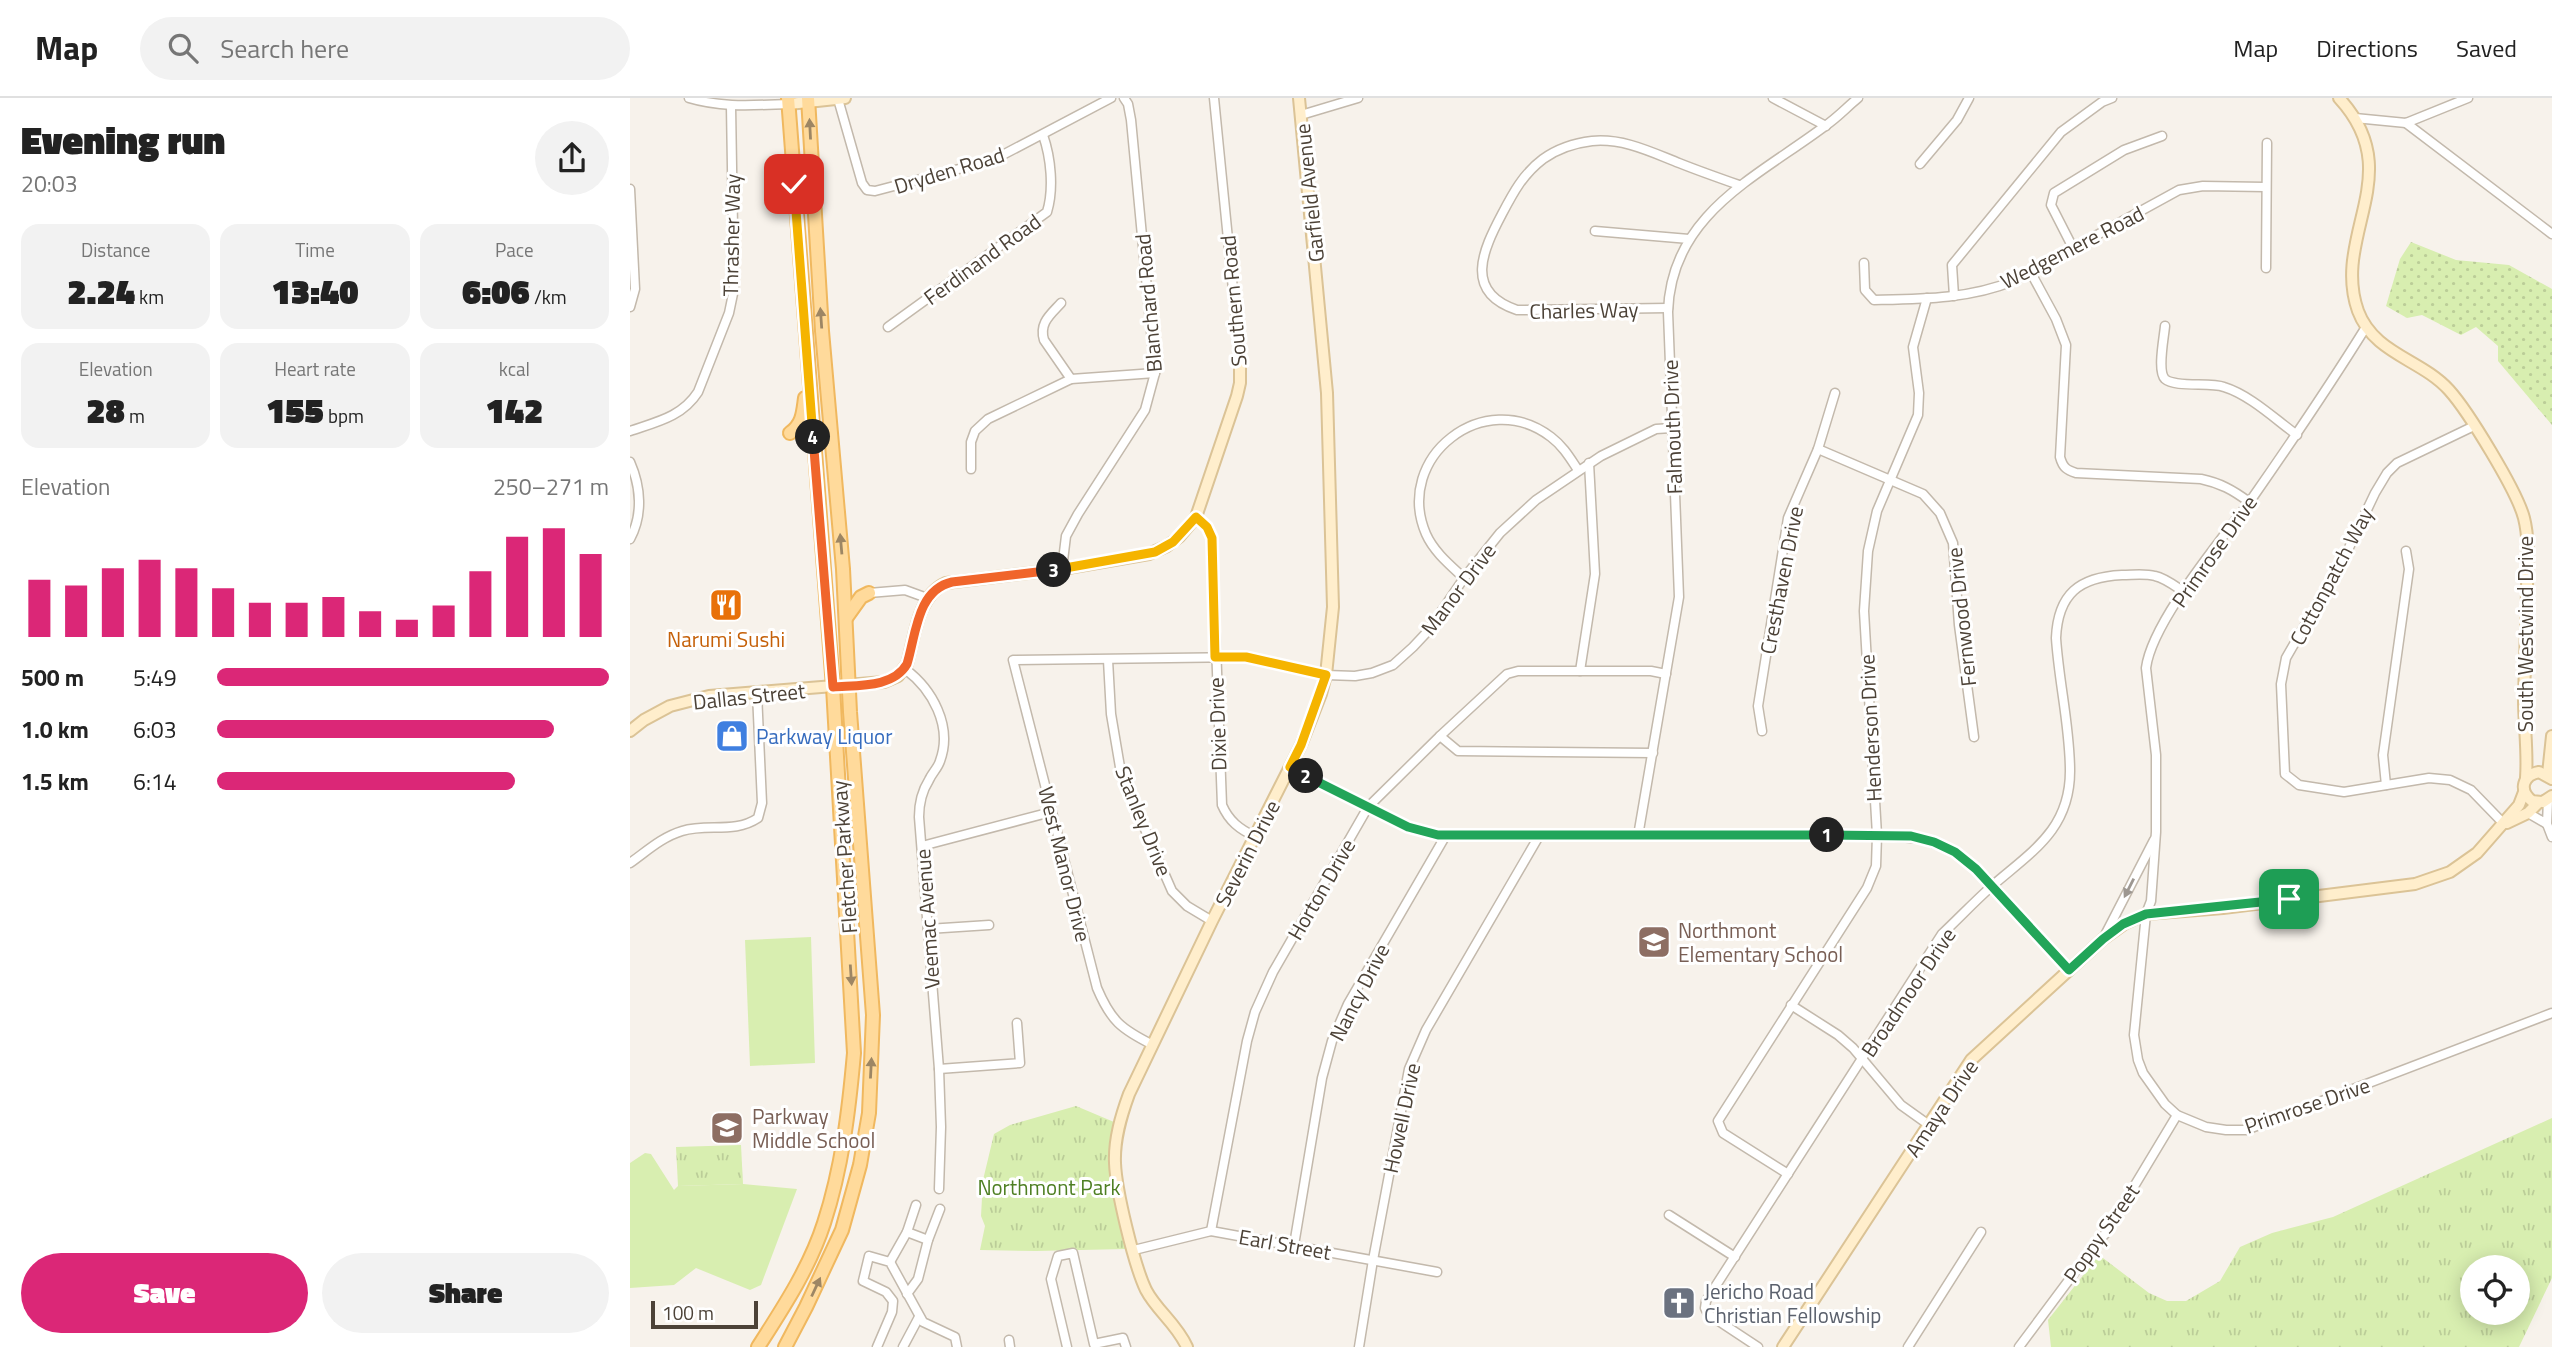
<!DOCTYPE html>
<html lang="en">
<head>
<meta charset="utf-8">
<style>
	:root { --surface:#fff; --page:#f2f2f2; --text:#222; --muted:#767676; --line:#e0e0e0; --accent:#db2777 }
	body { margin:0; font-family:"Titillium Web",sans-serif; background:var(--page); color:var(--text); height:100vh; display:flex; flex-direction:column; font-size:26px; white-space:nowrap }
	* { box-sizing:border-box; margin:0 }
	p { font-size:23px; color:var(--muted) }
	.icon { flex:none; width:38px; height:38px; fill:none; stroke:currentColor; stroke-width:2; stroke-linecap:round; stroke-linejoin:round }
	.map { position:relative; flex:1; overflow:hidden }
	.side { display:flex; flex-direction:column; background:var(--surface); width:630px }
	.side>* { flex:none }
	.buttons { position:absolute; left:1830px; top:1157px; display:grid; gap:14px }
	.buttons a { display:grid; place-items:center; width:70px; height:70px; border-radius:50%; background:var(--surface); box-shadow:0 4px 18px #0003; font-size:35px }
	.scale { position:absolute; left:21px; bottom:18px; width:107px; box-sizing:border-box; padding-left:7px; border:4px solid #4c4237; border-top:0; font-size:19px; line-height:24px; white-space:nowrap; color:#4c4237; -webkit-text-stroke:5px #fff; paint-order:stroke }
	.pin { position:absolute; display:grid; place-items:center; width:60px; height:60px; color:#fff; margin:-30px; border-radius:14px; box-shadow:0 4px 10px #0006 }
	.km { position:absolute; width:35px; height:35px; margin:-18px; border-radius:50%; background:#222; color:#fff; font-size:19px; line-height:35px; text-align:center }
	.round { display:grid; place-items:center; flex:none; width:74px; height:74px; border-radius:37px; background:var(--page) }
	.summary { display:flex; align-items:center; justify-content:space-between; height:119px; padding:0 21px }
	h1 { font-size:38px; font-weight:800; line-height:52px }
	.figures { display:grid; grid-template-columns:repeat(3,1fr); gap:10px; height:119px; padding:7px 21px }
	.figures div { display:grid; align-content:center; border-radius:18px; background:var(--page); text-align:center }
	.figures b { font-size:35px; font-weight:800 }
	.figures small { font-size:19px; font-weight:400 }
	.figures p { font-size:19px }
	.chart { height:196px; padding:14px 21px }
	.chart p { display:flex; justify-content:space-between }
	.chart svg { width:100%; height:126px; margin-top:7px; stroke:var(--accent); stroke-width:6 }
	.action { display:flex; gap:14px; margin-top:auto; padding:14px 21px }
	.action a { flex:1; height:80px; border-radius:42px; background:var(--accent); color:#fff; font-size:28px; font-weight:800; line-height:80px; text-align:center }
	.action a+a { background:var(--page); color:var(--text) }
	ul { padding:0 21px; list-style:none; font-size:23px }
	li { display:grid; grid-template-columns:112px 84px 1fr; align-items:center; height:52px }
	li i { height:18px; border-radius:9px; background:var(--accent) }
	header { display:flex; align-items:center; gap:42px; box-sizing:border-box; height:98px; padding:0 35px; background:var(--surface); border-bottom:2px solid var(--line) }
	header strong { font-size:33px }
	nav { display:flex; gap:38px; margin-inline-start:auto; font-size:24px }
	.search { width:490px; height:63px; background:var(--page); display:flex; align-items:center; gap:18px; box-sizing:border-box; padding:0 24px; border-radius:38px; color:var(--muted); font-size:26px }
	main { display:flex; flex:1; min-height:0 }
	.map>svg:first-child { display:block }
	.grass { fill:url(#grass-dots) }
	.park { fill:url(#park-tufts); fill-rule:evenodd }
	.pitch { fill:#d8eeb0 }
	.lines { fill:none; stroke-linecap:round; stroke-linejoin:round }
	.street-casing { stroke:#c3b9ac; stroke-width:11 }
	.secondary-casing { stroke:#dbc396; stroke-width:14 }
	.primary-casing { stroke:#f0b85f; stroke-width:16 }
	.street { stroke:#fff; stroke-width:8 }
	.secondary { stroke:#fec; stroke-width:10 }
	.primary { stroke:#ffda9b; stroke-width:12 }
	.oneway { fill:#9d8664 }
	.oneway2 { fill:#9d9791 }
	.split-1-casing { stroke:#fff; stroke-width:14 }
	.split-2-casing { stroke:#fff; stroke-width:14 }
	.split-3-casing { stroke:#fff; stroke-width:14 }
	.split-4-casing { stroke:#fff; stroke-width:14 }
	.split-5-casing { stroke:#fff; stroke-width:14 }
	.split-1 { stroke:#22a559; stroke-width:9 }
	.split-2 { stroke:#22a559; stroke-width:9 }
	.split-3 { stroke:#f5b400; stroke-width:9 }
	.split-4 { stroke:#f0652b; stroke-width:9 }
	.split-5 { stroke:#f5b400; stroke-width:9 }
	.labels { text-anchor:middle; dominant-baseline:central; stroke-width:6; stroke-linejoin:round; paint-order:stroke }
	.street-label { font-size:21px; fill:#4c4237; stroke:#fff }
	.food-label { font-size:21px; fill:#c56008; stroke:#fff }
	.shop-label { font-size:21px; fill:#366cbe; stroke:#fff; text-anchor:start }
	.education-label { font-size:21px; fill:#785e54; stroke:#fff; text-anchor:start }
	.park-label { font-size:21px; fill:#4e7f22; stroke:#fff }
	.worship-label { font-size:21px; fill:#5b616d; stroke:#fff; text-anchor:start }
</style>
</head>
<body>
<header>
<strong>Map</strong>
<div class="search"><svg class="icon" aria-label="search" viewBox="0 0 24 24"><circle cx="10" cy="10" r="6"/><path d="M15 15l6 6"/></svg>Search here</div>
<nav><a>Map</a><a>Directions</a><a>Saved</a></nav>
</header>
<main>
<section class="side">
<div class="summary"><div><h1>Evening run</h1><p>20:03</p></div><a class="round"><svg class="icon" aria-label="share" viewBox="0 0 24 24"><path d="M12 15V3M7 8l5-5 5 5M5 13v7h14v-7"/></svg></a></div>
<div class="figures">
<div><p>Distance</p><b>2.24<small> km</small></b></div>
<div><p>Time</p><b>13:40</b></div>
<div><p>Pace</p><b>6:06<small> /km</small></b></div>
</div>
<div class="figures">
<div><p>Elevation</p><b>28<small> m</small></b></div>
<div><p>Heart rate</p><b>155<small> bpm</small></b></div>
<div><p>kcal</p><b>142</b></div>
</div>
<div class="chart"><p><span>Elevation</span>250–271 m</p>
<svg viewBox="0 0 160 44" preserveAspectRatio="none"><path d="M5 44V24M15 44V26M25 44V20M35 44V17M45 44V20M55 44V27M65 44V32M75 44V32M85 44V30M95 44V35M105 44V38M115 44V33M125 44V21M135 44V9M145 44V6M155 44V15"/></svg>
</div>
<ul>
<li><b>500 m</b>5:49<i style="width:100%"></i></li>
<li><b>1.0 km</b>6:03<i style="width:86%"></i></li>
<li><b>1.5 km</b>6:14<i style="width:76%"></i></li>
</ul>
<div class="action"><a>Save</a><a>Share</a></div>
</section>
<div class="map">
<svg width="1922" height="1249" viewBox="0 0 1922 1249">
	<defs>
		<pattern id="grass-dots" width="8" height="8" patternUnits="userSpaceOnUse" patternTransform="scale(1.75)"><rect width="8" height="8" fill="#d8eeb0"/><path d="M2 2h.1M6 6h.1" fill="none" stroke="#bbcd98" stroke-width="1.8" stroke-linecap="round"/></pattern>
		<pattern id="park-tufts" width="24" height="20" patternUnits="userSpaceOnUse" patternTransform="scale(1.75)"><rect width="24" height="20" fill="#d8eeb0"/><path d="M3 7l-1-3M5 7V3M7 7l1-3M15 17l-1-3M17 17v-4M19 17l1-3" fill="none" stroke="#bbcd98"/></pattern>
	</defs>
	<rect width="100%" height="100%" fill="#f7f2eb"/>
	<polygon class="grass" points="1781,144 1826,162 1879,167 1922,191 1922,327 1868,263 1868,248 1846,229 1831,237 1792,217 1777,220 1756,208 1770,161"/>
	<g class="park">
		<polygon points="446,1008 484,1024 481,1049 496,1151 406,1153 350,1152 355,1128 351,1118 353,1082 364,1036 380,1027"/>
		<path d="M1922,1020V1180L1889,1249H1421L1418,1222L1469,1157L1519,1195L1537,1203H1556L1590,1183L1610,1149L1642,1135L1703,1119ZM1843,1169H1888V1214H1843Z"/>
		<polygon points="111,1047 113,1086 48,1088 46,1049"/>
	</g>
	<g class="pitch">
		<polygon points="181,839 185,965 120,968 115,842"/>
		<polygon points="15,1055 21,1056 44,1092 48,1088 113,1086 167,1091 131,1187 120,1192 66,1170 44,1187 0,1190 0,1065"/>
	</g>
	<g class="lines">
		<defs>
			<g id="street">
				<path d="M59,0C92,10 125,7 159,6"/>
				<polyline points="584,0 610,262"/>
				<polyline points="1143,0 1196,28"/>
				<polyline points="208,1 232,85 237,92 245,93 363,62 481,0"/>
				<polyline points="671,17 728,0"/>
				<polyline points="1725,20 1776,25 1838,0"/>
				<polyline points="1776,25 1922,136"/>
				<polyline points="1290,66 1327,22 1339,0"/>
				<polyline points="0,91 5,191 0,209"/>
				<polyline points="965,133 1059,141"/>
				<polyline points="1443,150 1421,107 1424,95 1494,52 1532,38"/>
				<path d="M1234,165L1235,192L1244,202C1290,201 1340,201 1383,183L1549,92L1573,88L1635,89"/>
				<polyline points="1636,170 1637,45"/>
				<path d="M1400,173L1426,221L1436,247L1430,359C1433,370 1437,372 1446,375L1571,381C1590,385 1603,392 1619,404"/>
				<polyline points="1324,198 1322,167 1431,34 1472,4 1482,0"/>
				<path d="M431,205C420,217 409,225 414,242L441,281"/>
				<path d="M1038,210L887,212C833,194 853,152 872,116C883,95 893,76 913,61C927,51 945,45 962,43C993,40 1021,54 1049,65C1069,73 1089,80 1109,87"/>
				<path d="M1535,228C1534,240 1527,273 1535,281C1545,290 1580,284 1594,289C1620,297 1645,321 1667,337"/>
				<path d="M258,229L417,114C424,91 421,60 413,37"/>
				<path d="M1736,229C1700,287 1662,343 1623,399C1594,439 1522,523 1516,570L1526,657V734L1521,803L1516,816L1504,937L1508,962L1513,975L1535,1006L1547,1017L1576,1029L1596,1032H1616L1922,915"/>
				<polyline points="1844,328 1767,365 1757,375 1745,395 1716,456 1656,560 1651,586 1655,676 1669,687 1714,694 1799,680 1820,682 1841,692 1874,726"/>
				<path d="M0,333C26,324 52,319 68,294L99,215L104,191L101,8"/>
				<polyline points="1188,351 1293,396 1310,415 1323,445 1329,527 1344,639"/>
				<path d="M0,364C11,389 13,417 0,441"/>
				<polyline points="341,371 341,344 345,333 358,321 441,281 525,275"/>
				<path d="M566,419L577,429L582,440L592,707C599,723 609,731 626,739"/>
				<polyline points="432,471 436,438 448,416 515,312 525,275 501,22 498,6 494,0"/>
				<path d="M834,480C820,467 804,454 796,436C763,359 855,288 921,339C933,348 940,360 948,372"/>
				<polyline points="239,495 275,492 297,500"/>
				<polyline points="478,562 481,616 490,669 500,697 542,793 557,808 582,823"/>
				<path d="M275,571C302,591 323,628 310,663C308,670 302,675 299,682C292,693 289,706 289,719L309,971L311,1029L309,1091"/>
				<polyline points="950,573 965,476 959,365"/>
				<polyline points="1132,633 1128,608 1158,420 1188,351 1205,295"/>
				<polyline points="810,638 828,653 1023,655"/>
				<polyline points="660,669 778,729 801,736 909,738 1247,737 1293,741 1314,749 1333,760 1356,780 1439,872"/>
				<polyline points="1756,687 1753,657 1779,471 1776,453"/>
				<polyline points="1898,715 1917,726 1918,702"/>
				<polyline points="1917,726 1922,739"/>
				<path d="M1008,738L1049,499L1038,214C1041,116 1127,79 1195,28C1207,20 1217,9 1228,0"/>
				<polyline points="292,748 421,714"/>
				<path d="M0,765C17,753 32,739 52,733C78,725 104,736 128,720L132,705L127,595"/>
				<polyline points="298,831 359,827"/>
				<polyline points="1474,839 1524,742"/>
				<polyline points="1161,907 1208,937 1223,950 1271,1007 1299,1027"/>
				<path d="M523,947C491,931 481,923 467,890L383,562L616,559L696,577L725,578L742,575L763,567L783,549L798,533L834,480L870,435L906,402L971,358L1026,331L1042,330"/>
				<polyline points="309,971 390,965 387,925"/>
				<polyline points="1158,1076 1093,1035 1088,1023 1237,790 1246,768 1247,737 1234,513 1238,453 1247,413 1288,317 1289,295 1283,249 1297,200"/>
				<polyline points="286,1107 277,1134 298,1142"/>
				<polyline points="1039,1117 1105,1159"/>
				<polyline points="581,1133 617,943 625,914 643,874 738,709 810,638 877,576 888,573 1021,573 1036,576"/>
				<polyline points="664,1147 692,980 702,943 718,906 816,737"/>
				<polyline points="504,1152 581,1133 807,1174"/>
				<polyline points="260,1164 277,1134"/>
				<polyline points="277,1196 288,1181 298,1142 310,1111"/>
				<polyline points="379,1242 380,1249"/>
				<polyline points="247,1249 262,1214 263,1203 256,1194 233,1183 239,1158 260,1164 293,1224 325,1239 327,1249"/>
				<polyline points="273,1249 289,1219"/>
				<polyline points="437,1249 421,1181 428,1158 443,1155 464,1246 493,1240 496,1249"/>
				<polyline points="729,1249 743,1162 779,971 796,932 909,738"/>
				<path d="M1128,1249L1078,1216L1075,1210L1076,1203L1312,836C1329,820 1345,803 1362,788C1401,754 1440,732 1440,673C1440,629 1429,585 1426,540C1428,496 1449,479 1492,477C1503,477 1514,475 1525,478C1535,480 1545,488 1554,494"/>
				<polyline points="1278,1249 1351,1134"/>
				<polyline points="1389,1249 1465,1147 1476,1135 1547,1017"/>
			</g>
			<g id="secondary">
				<path d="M1709,0C1779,76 1701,137 1728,213C1744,256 1791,261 1819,292C1838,313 1887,393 1894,420C1900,444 1897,470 1897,494C1896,530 1895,565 1894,601C1894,627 1898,654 1896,680"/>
				<polyline points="159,6 215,0"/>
				<path d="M0,633L14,622L40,608L79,598L254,584L268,578L277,566C285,539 287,498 316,485L432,471L519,456L537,448L549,439L566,419L607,298L610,285V262"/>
				<polyline points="1918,676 1922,638"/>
				<path d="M1922,681L1909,674C1893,677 1888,692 1902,703L1913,704L1922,698"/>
				<polyline points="1877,725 1898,715 1908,705"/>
				<path d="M557,1249C546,1225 527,1213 516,1192C504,1167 486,1092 485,1065C484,1041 491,1018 499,996L582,823L671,647L691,596L696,577L703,509L697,295L669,0"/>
				<polyline points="1153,1249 1341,962 1473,841 1494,826 1516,816 1593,810 1785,786 1820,774 1847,755 1889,707 1894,694"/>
			</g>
			<g id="primary">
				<path d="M160,335C173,326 173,314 175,300"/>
				<polyline points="216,520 231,499 239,495"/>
				<path d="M128,1249C153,1210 180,1169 194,1125C212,1070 219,1012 224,955L203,589L158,0"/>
				<polyline points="155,1249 176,1209 212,1132 230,1067 239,1015 243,917 220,614 213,471 192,233 178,0"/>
			</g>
		</defs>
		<use href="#street" class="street-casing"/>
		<use href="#secondary" class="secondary-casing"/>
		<use href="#primary" class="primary-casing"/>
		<use href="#street" class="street"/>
		<use href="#secondary" class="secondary"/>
		<use href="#primary" class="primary"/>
	</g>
	<defs><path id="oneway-solid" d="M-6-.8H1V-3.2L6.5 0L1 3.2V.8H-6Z" transform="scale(1.75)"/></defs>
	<g class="oneway">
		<use href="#oneway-solid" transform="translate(180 31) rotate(-93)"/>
		<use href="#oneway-solid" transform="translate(191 220) rotate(-94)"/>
		<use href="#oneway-solid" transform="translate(211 446) rotate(-95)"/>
		<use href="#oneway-solid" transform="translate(221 877) rotate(86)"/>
		<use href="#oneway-solid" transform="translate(241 970) rotate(-87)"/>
		<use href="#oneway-solid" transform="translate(186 1189) rotate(-65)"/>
	</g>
	<use class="oneway2" href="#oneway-solid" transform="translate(1499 790) rotate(117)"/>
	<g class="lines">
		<defs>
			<polyline id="split-1" points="1197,737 1281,738 1304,744 1325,754 1346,771 1439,872 1473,841 1493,826 1516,816 1659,801"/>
			<polyline id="split-2" points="676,678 778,729 808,737 1197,737"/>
			<polyline id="split-3" points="424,472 525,454 543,444 566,419 577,429 582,440 585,559 616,559 696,577 671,647 660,669 676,678"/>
			<path id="split-4" d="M183,339L203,589C228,587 263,590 277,566C286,537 287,492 322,484L424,472"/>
			<polyline id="split-5" points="164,86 183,339"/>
		</defs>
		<use href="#split-1" class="split-1-casing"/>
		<use href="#split-2" class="split-2-casing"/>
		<use href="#split-3" class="split-3-casing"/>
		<use href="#split-4" class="split-4-casing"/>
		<use href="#split-5" class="split-5-casing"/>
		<use href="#split-1" class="split-1"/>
		<use href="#split-2" class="split-2"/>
		<use href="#split-3" class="split-3"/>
		<use href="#split-4" class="split-4"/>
		<use href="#split-5" class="split-5"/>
	</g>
	<defs>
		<symbol id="restaurant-square" viewBox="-11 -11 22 22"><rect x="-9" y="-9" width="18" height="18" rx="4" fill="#e8710a" stroke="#fff"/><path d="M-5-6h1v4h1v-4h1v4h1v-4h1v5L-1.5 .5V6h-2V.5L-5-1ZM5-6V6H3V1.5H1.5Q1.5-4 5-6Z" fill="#fff"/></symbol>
		<symbol id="shop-square" viewBox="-11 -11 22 22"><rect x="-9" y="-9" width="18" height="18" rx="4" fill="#3f7fe0" stroke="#fff"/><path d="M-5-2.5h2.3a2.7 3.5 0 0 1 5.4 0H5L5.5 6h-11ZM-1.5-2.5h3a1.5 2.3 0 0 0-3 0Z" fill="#fff"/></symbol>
		<symbol id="school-square" viewBox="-11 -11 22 22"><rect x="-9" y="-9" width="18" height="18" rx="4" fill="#8d6e63" stroke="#fff"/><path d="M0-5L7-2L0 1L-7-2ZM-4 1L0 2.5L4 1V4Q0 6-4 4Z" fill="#fff"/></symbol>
		<symbol id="church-square" viewBox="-11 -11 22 22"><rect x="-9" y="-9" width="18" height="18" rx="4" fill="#6b7280" stroke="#fff"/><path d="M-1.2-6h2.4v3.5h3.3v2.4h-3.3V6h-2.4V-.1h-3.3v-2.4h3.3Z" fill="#fff"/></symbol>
	</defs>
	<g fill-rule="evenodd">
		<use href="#restaurant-square" x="77" y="488" width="38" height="38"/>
		<use href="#shop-square" x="83" y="619" width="38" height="38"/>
		<use href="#school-square" x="1005" y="825" width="38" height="38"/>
		<use href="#school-square" x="78" y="1011" width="38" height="38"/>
		<use href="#church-square" x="1030" y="1186" width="38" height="38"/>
	</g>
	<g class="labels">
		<g class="street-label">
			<text transform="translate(319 72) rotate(-17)">Dryden Road</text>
			<text transform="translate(679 95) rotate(-96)">Garfield Avenue</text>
			<text transform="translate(101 137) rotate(-89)">Thrasher Way</text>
			<text transform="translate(1442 149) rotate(-27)">Wedgemere Road</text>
			<text transform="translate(352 161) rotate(-36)">Ferdinand Road</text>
			<text transform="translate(603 203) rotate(-95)">Southern Road</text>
			<text transform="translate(518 205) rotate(-95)">Blanchard Road</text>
			<text transform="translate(954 212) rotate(-1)">Charles Way</text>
			<text transform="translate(1042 329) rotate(-92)">Falmouth Drive</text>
			<text transform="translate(1584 453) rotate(-55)">Primrose Drive</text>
			<text transform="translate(1701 478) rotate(-62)">Cottonpatch Way</text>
			<text transform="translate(1151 482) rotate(-79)">Cresthaven Drive</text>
			<text transform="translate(828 491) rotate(-53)">Manor Drive</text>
			<text transform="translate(1331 519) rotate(-96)">Fernwood Drive</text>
			<text transform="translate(1895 536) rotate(-90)">South Westwind Drive</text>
			<text transform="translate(119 598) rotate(-6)">Dallas Street</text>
			<text transform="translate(587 626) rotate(-92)">Dixie Drive</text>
			<text transform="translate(1240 630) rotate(-93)">Henderson Drive</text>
			<text transform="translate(514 723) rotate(68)">Stanley Drive</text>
			<text transform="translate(617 755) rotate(-63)">Severin Drive</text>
			<text transform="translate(214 759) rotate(-94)">Fletcher Parkway</text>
			<text transform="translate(435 766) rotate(76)">West Manor Drive</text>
			<text transform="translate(691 791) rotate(-60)">Horton Drive</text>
			<text transform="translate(297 821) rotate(-94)">Veemac Avenue</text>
			<text transform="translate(729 894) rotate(-63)">Nancy Drive</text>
			<text transform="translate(1278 894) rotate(-56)">Broadmoor Drive</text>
			<text transform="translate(1677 1007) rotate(-19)">Primrose Drive</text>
			<text transform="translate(1311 1010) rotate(-56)">Amaya Drive</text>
			<text transform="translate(771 1020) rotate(-78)">Howell Drive</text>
			<text transform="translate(1471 1135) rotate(-55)">Poppy Street</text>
			<text transform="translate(655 1146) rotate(10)">Earl Street</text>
		</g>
		<g class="food-label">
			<text x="96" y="541">Narumi Sushi</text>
		</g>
		<g class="shop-label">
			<text x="126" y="638">Parkway Liquor</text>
		</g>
		<g class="education-label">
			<text x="1048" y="832">Northmont<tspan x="1048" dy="24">Elementary School</tspan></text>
			<text x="122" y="1018">Parkway<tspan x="122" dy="24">Middle School</tspan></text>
		</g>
		<g class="park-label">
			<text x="419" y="1089">Northmont Park</text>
		</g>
		<g class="worship-label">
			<text x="1074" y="1193">Jericho Road<tspan x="1074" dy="24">Christian Fellowship</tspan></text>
		</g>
	</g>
</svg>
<div class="buttons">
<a><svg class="icon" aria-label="locate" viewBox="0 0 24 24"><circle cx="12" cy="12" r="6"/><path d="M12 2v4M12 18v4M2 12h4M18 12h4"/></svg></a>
</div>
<div class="scale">100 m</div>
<div class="pin" style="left:1659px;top:801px;background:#1e9e55"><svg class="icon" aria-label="arrive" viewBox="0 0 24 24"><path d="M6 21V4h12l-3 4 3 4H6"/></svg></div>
<div class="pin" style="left:164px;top:86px;background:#d93025"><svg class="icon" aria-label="check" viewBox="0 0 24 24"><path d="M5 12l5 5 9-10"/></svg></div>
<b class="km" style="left:1197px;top:737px">1</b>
<b class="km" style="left:676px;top:678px">2</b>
<b class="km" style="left:424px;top:472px">3</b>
<b class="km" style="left:183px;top:339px">4</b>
</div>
</main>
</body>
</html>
